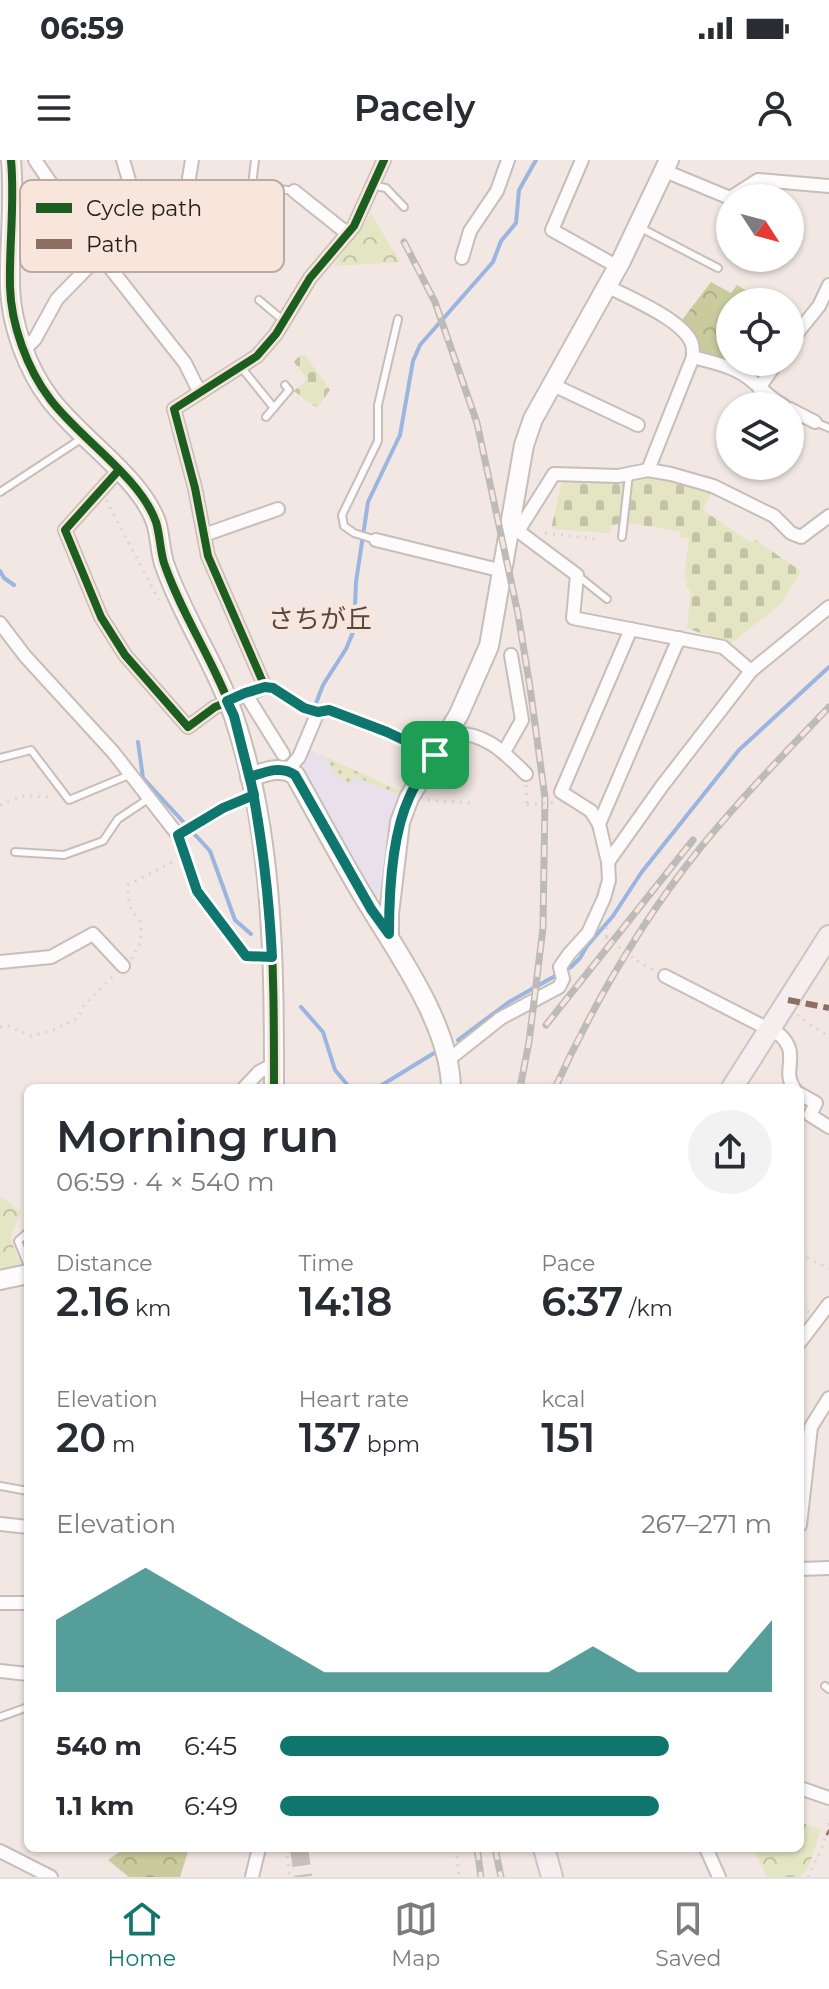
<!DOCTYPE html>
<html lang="en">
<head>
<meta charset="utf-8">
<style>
	:root { --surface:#fff; --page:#f2f2f3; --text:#2b2b33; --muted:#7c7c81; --line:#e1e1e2; --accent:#0f766e }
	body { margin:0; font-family:Montserrat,"Noto Sans JP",sans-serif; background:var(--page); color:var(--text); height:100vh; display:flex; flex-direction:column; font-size:30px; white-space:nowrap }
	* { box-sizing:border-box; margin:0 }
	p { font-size:26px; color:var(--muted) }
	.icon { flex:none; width:44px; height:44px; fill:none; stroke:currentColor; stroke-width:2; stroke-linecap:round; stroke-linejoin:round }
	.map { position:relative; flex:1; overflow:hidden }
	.details { position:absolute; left:24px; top:924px; width:780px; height:768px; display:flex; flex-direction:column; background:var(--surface); border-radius:12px; box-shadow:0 2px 6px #0004 }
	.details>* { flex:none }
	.needle { width:52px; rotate:126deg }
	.buttons { position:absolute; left:716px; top:24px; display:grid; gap:16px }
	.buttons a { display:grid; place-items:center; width:88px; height:88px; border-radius:50%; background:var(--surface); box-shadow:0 2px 6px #0004; font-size:40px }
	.pin { position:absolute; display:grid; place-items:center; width:68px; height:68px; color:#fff; margin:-34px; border-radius:16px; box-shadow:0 4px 12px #0006 }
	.round { display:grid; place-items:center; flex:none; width:84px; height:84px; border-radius:42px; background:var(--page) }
	.head { display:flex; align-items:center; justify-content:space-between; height:136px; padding:0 32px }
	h1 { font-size:44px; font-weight:600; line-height:60px }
	.figures { display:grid; grid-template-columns:repeat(3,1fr); gap:12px; height:136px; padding:8px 32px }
	.figures div { display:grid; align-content:center }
	.figures b { font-size:40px; font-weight:600 }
	.figures small { font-size:22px; font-weight:400 }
	.figures p { font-size:22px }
	.chart { height:224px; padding:16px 32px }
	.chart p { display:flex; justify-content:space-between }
	.chart svg { width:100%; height:144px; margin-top:8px; fill:var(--accent); opacity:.7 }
	ul { padding:0 32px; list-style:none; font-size:26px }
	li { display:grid; grid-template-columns:128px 96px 1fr; align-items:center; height:60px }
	li i { height:20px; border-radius:10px; background:var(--accent) }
	.status { display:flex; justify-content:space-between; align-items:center; height:56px; padding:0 40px; background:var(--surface); direction:ltr }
	.status svg { height:22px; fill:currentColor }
	header { display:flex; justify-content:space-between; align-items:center; height:104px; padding:0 32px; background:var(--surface); font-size:36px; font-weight:600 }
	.tabs { display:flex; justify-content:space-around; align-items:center; height:112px; border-top:2px solid var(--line); background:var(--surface); font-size:22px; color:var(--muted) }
	.tabs a { display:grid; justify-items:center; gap:4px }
	.tabs .selected { color:var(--accent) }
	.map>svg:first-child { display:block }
	.commercial { fill:#e8e1eb }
	.grass { fill:url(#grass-dots) }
	.forest { fill:url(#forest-crowns) }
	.cemetery { fill:url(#cemetery-stones) }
	.park { fill:url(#park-crowns) }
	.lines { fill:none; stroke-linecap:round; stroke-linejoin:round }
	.stream { stroke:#9ab5e0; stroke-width:4 }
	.secondary-tunnel { stroke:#c9bfba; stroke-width:18; stroke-dasharray:18 9; stroke-linecap:butt }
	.lane-casing { stroke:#c7beba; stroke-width:10 }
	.street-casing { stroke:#c7beba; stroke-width:16 }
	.secondary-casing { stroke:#c7beba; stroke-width:22 }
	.primary-casing { stroke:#cbc5c3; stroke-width:24 }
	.path { stroke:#d8d6d4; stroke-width:3; stroke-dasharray:2 6; stroke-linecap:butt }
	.lane { stroke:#fdfbfb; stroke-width:6 }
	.street { stroke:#fdfbfb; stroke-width:12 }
	.secondary { stroke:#fdfbfb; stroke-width:18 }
	.primary { stroke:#f6eeee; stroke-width:20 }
	.rail-casing { stroke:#bdbbb9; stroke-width:7 }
	.rail { stroke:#f8e5dc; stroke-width:4; stroke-dasharray:12; stroke-linecap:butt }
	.path-bridge { stroke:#d8d6d4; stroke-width:3; stroke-dasharray:2 6; stroke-linecap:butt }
	.quiet { stroke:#8d6e63; stroke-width:6; stroke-dasharray:12 6; stroke-linecap:butt }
	.cycleway-casing { stroke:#f8e5dc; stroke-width:13 }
	.cycleway { stroke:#1b5e20; stroke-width:8 }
	.route-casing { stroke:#fff; stroke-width:16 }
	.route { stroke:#0f766e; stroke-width:10 }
	.labels { text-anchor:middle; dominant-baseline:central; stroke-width:8; stroke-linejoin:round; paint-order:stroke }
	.neighbourhood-label { font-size:26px; fill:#564740; stroke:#f8e5dc }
	.key { fill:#f8e5dc; stroke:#b9aaa2; stroke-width:2 }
	.key-label { font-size:22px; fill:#26201c }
</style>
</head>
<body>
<div class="status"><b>06:59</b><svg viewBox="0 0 49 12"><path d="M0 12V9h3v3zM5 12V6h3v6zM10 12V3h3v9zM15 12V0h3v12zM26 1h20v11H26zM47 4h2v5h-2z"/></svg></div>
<header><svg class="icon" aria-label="menu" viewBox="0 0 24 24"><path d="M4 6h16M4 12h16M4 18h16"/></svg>Pacely<svg class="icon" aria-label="person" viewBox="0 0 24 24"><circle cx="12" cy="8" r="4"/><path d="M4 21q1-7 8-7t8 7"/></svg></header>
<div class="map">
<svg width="829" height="1717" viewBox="0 0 829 1717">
	<defs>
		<pattern id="grass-dots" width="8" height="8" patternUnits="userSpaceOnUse" patternTransform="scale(2)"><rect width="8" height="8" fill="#e4e5c3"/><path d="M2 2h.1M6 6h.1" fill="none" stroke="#c3c4a7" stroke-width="1.8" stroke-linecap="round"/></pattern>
		<pattern id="forest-crowns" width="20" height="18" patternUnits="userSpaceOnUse" patternTransform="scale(2)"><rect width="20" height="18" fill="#c9cb9d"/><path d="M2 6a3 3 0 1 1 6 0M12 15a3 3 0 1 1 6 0" fill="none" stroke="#acae87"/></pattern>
		<pattern id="cemetery-stones" width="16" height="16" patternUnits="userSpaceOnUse" patternTransform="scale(2)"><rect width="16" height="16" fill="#e4e5c3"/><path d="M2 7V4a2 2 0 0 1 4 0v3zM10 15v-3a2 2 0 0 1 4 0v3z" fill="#c3c4a7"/></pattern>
		<pattern id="park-crowns" width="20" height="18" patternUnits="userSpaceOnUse" patternTransform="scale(2)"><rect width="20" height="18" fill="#e4e5c3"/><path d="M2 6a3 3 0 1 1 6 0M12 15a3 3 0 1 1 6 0" fill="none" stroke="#c3c4a7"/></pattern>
	</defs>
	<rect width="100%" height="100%" fill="#f2e7e2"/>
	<polygon class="commercial" points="310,590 406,634 387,731 376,737 303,608"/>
	<polygon class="grass" points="326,597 406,634 403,637 354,616 349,627 344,617 339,619"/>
	<g class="forest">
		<path d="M711,122L731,133L737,125L762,140L730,142V190L724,199C684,194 708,179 682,160Z"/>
		<polygon points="125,1688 189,1688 180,1717 129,1717 108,1700"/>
	</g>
	<g class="cemetery">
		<polygon points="300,195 305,195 330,230 317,248 294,231 307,219 294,202"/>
		<polygon points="652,314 712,331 703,350 751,383 754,379 801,411 781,444 730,484 687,468 691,429 686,428 687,419 684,418 689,379 680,377 680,371 627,363 611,365 611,373 551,369 562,321 624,319"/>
	</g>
	<g class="park">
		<polygon points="371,54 400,102 333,106"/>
		<polygon points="0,1036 21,1052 10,1078 22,1109 0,1112"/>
		<polygon points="800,1662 821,1670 808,1708 800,1717 767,1717 753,1688 800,1688"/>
	</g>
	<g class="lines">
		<g class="stream">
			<polyline points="0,411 4,418 14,425"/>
			<polyline points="315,546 323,525 346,489 354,470 356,422 368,342 400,275 413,201 420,185 493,102 501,81 516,63 519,30 536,0"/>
			<polyline points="138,582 143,618 210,691 235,760 251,774"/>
			<polyline points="301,847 323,872 335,910 350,928"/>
			<polyline points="458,880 509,842 571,807 580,798 587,786 613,756 641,713 739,590 829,507"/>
			<polyline points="377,928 439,890"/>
		</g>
		<polyline class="secondary-tunnel" points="299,1688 303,1717"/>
		<defs>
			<g id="lane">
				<polyline points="255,0 252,25 294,31"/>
				<polyline points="371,25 386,28 404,47"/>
				<polyline points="639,67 718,108"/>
				<polyline points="259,140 284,161"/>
				<polyline points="241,207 274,248"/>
				<polyline points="266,257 289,230 285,225"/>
				<polyline points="815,262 829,268"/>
				<polyline points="0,332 84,277"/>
				<polyline points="622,377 629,314"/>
				<polyline points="376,380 354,373 344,366 342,355 378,281 378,245 398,159"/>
				<polyline points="577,415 607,439"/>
				<polyline points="0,598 31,590 69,640 129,615"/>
				<polyline points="15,692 64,695 103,681 118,659 148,639"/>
				<polyline points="28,1072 18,1081 28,1106"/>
				<polyline points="0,1326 28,1331"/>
				<polyline points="825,1526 829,1529"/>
				<polyline points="0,1557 28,1547"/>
			</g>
			<g id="street">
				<polyline points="35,0 100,95 185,203 199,231"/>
				<polyline points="582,0 552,70 618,107"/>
				<polyline points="665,11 730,38"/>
				<polyline points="189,18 192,0"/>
				<polyline points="294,31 348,74"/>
				<polyline points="730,38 758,20 829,26"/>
				<polyline points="462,98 470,71 497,31 508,0"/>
				<path d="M607,126C629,138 684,160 692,184C693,185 693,195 693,197L648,310"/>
				<polyline points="790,182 819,146 829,125"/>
				<polyline points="25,189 35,179 57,139 100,95 102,61 133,34 123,0"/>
				<path d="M693,197C707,201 724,204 737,211C755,219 766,237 784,246"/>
				<polyline points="553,225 638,265"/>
				<polyline points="759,228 777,202"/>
				<polyline points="790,249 815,262"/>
				<polyline points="118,311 65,370 101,457 125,495 188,567 215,547 265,527 208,396 195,328 174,249 257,196 276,174 310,118 354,66 384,0"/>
				<polyline points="510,369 518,371 554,314 618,316 648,310 671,314 713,326 774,356 791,373 801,377 829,356"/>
				<polyline points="518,371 577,415 573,458 723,487 751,511"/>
				<polyline points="204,375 278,349"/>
				<polyline points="376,380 503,411"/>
				<polyline points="0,463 25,496 113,592 178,675 197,731 246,796 272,797"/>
				<polyline points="265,527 273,528 304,548 318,552 329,550 387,572 435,595"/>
				<polyline points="245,533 283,594"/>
				<path d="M449,573C485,572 502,590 526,614"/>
				<polyline points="504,592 522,560 511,495"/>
				<polyline points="288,610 299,597 318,552"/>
				<polyline points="599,664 591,651 561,632 631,469"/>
				<polyline points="178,675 223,648 254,635"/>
				<polyline points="608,702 662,626 751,511 829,447"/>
				<polyline points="0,802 51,797 93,774 123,806"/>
				<path d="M665,816L780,875C801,894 781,911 794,928"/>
				<polyline points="448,900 501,858 559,827 563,819 560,807 569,794 588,773 604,738 609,720 608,702 599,664 679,478"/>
				<polyline points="244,928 259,912 274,904"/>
				<polyline points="800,934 816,943 810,955 829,967"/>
				<polyline points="800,1182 829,1144"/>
				<polyline points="0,1364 28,1367"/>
				<polyline points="800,1365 811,1267 829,1238"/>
				<polyline points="800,1409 829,1408"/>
				<polyline points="0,1443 28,1443"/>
				<polyline points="0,1511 28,1514"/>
				<polyline points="800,1628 829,1638"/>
				<polyline points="706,1688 719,1717"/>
				<polyline points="0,1691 51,1717"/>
				<polyline points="252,1717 259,1688"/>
			</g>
			<g id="secondary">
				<path d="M11,0C15,42 9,84 10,127C11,164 27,209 50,239C79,278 140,317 156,362C160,375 160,390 164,403C182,456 216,504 234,557C274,675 274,805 274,928"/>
				<path d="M250,617C265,612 281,605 295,615C320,659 344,706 371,749C402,799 450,868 451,928"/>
				<polyline points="389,774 389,754 400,662 409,638 459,554 489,486 524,285 533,259 621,101 669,0"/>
				<polyline points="0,1120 28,1114"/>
			</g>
			<g id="primary">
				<polyline points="732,928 829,776"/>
				<polyline points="544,1688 552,1717"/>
			</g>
		</defs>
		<use href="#lane" class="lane-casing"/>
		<use href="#street" class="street-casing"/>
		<use href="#secondary" class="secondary-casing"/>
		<use href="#primary" class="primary-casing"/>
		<g class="path">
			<polyline points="106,340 159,440"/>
			<polyline points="545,373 597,379"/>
			<polyline points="526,625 527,645"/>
			<polyline points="428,640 473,643"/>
			<polyline points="0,645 22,636 54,637"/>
			<polyline points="606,777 606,765"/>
			<polyline points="131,799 141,782 141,763 129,745 128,725 174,701"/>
			<polyline points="637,801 654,810"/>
			<polyline points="797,855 829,877"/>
			<polyline points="0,867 9,866 30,876 51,871 78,858 84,845 114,815"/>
			<polyline points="800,1094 829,1109"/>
			<polyline points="800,1148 809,1152"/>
			<polyline points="286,1688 290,1717"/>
			<polyline points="456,1688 459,1717"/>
			<polyline points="808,1717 822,1688 829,1663"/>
		</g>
		<use href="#lane" class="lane"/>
		<use href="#street" class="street"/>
		<use href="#secondary" class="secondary"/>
		<use href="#primary" class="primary"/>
		<defs>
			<g id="rail">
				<polyline points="404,82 435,142 477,263 518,454 530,527 545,638 543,768 529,882 520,928"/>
				<polyline points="546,865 693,680"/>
				<path d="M555,928C594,843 642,760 701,687C741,638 785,593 829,547"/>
				<polyline points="477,1688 481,1717"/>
				<polyline points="495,1688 501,1717"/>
			</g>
		</defs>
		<use href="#rail" class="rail-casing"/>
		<use href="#rail" class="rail"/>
		<g class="path-bridge">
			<polyline points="527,645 558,642"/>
			<polyline points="606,777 637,801"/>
		</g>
		<g class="quiet">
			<polyline points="788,840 829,848"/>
			<polyline points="827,1672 829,1673"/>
		</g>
		<defs>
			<g id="cycleway">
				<path d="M11,0C15,42 9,84 10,127C11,164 27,209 50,239C79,278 140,317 156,362C160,375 160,390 164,403C182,456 216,504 234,557C274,675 274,805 274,928"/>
				<polyline points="118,311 65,370 101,457 125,495 188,567 215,547 265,527 208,396 195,328 174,249 257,196 276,174 310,118 354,66 384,0"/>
			</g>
		</defs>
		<use href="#cycleway" class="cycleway-casing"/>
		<use href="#cycleway" class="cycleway"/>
	</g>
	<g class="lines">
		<defs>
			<path id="route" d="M435,595L387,572L329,550L318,552L304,548L273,528L265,527L245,533L227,541L234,556L254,635L223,648L178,675L197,731L246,796L272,797C269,736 262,677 250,617C265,612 281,605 295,615L371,749L389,774C389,734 392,675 409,638C415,623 426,609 435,595"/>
		</defs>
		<use href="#route" class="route-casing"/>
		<use href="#route" class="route"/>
	</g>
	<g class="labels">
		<g class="neighbourhood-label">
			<text x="320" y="459">さちが丘</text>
		</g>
	</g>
	<rect x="20" y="20" width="264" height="92" rx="12" class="key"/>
	<rect x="36" y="43" width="36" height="10" fill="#1b5e20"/>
	<rect x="36" y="79" width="36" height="10" fill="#8d6e63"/>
	<g class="key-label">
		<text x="86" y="56">Cycle path</text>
		<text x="86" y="92">Path</text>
	</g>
</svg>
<div class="buttons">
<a><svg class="needle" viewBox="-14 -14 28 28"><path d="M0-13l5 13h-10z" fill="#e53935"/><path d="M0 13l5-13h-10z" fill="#7c7c81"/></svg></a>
<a><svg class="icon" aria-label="locate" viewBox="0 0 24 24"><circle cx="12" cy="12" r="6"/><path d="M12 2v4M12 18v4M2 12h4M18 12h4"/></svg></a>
<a><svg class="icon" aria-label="layers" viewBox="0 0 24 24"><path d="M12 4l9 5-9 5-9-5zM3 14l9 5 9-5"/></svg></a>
</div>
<div class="pin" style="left:435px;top:595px;background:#1e9e55"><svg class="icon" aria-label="arrive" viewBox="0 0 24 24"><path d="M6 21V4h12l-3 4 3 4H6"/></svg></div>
<section class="details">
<div class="head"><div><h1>Morning run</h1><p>06:59 · 4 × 540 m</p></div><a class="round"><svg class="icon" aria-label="share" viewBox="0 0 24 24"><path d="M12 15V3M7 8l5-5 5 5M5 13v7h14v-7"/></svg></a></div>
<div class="figures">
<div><p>Distance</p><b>2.16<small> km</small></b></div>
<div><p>Time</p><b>14:18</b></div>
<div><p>Pace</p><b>6:37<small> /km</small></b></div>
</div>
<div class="figures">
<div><p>Elevation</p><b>20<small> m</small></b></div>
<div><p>Heart rate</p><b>137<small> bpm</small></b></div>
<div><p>kcal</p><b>151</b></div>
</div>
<div class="chart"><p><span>Elevation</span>267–271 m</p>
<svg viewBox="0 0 160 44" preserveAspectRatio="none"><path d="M0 44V22L10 14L20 6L30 14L40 22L50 30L60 38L70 38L80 38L90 38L100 38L110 38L120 30L130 38L140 38L150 38L160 22V44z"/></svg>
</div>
<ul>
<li><b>540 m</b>6:45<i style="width:79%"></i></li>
<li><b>1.1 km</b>6:49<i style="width:77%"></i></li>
</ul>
</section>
</div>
<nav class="tabs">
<a class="selected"><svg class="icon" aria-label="home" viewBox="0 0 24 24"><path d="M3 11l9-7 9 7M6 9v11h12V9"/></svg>Home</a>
<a><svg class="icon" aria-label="map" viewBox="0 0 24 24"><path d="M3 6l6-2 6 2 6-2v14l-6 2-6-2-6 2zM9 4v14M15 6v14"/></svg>Map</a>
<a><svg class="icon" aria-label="saved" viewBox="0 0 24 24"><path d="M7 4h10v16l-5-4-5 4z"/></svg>Saved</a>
</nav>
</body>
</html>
